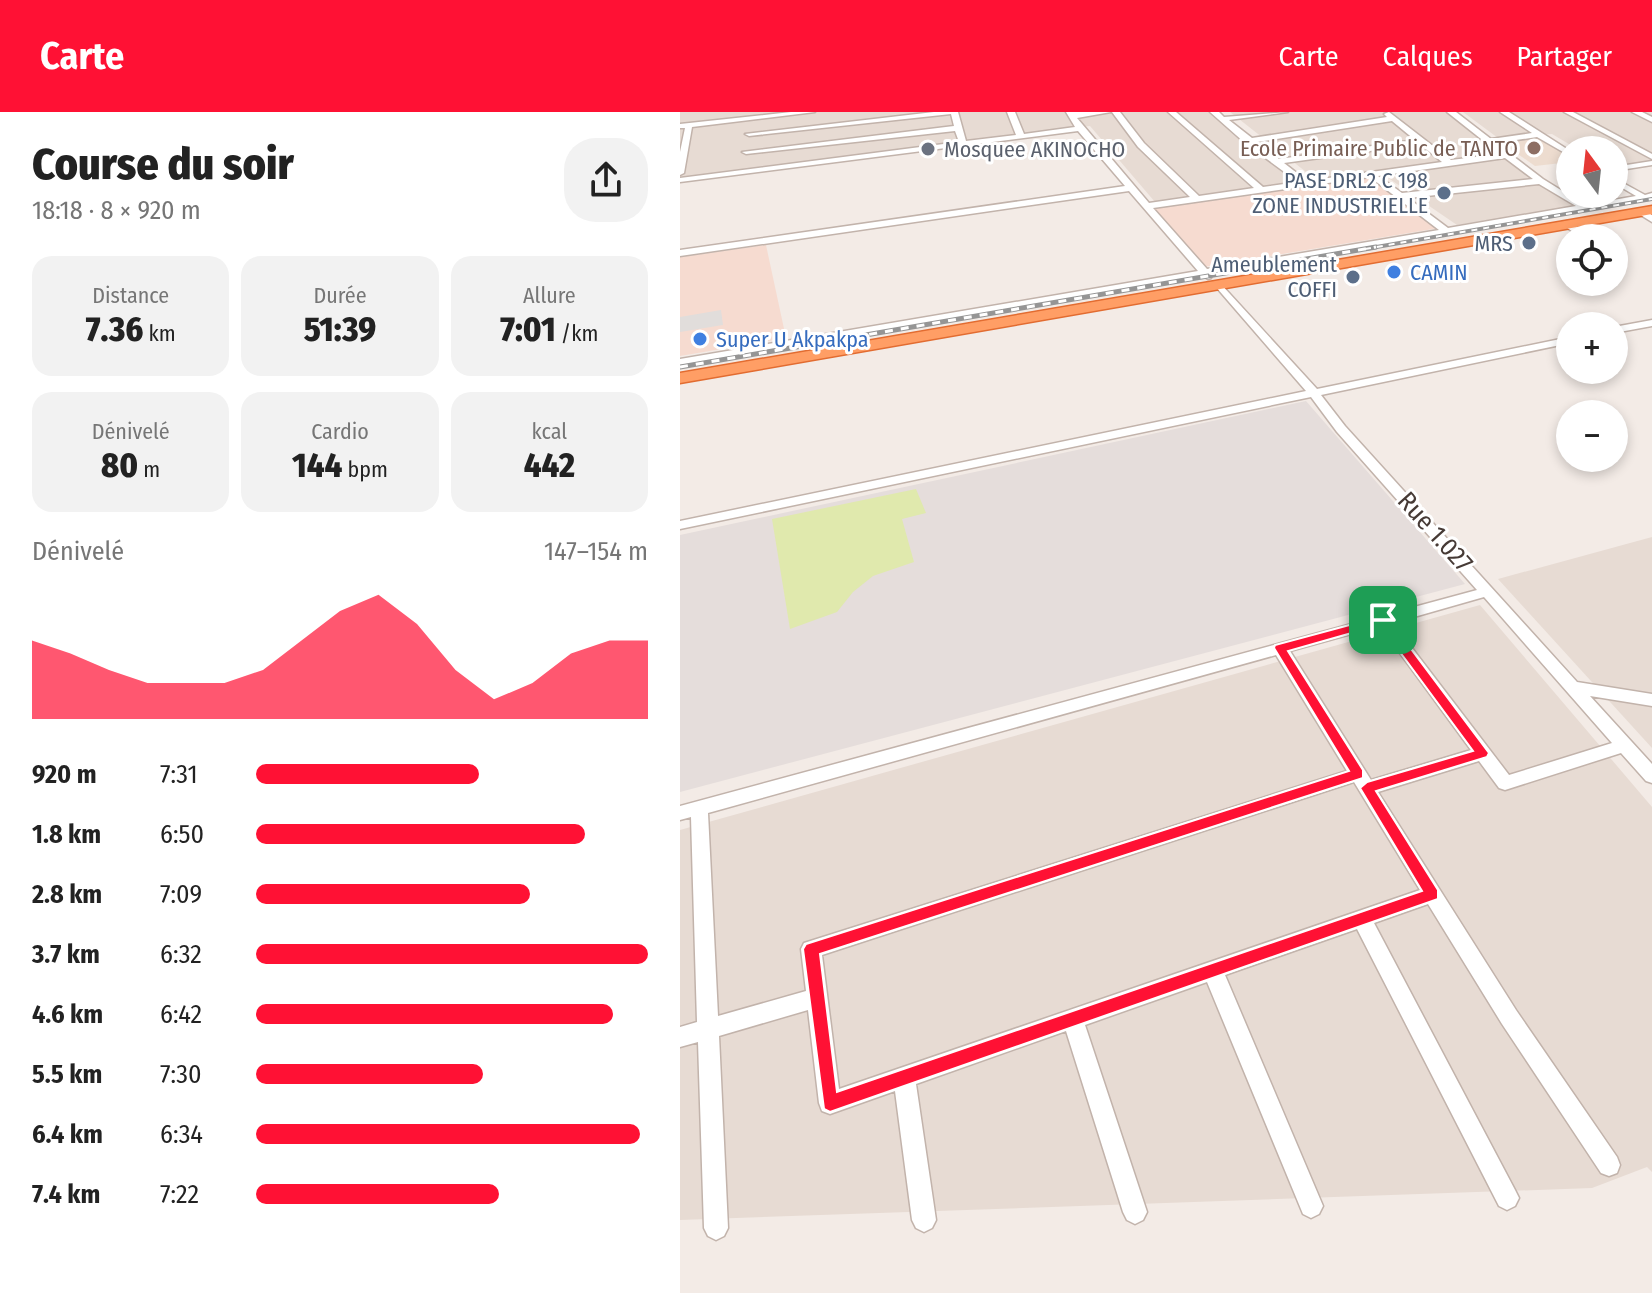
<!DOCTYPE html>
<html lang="fr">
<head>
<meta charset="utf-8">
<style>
	:root { --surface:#fff; --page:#f2f2f2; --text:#222; --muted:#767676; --accent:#ff1134 }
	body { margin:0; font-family:"Fira Sans Condensed",sans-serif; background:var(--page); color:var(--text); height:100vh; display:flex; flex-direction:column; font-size:30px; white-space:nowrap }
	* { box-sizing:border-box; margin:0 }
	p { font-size:26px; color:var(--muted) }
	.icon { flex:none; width:44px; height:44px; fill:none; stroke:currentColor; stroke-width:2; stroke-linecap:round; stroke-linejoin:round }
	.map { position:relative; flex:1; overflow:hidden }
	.panel { display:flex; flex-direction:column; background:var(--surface); width:680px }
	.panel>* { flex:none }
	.needle { width:52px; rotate:345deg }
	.controls { position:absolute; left:876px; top:24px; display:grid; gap:16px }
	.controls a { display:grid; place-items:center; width:72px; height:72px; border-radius:50%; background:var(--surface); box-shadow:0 4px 12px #0003; font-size:40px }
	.pin { position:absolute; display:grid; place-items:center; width:68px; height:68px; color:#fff; margin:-34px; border-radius:16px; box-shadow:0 4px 12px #0006 }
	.round { display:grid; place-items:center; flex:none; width:84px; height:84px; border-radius:32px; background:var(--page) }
	.headline { display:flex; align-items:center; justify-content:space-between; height:136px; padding:0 32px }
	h1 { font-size:44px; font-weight:800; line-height:60px }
	.figures { display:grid; grid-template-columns:repeat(3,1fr); gap:12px; height:136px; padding:8px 32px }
	.figures div { display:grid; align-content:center; border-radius:20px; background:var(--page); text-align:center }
	.figures b { font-size:34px; font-weight:800 }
	.figures small { font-size:22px; font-weight:400 }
	.figures p { font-size:22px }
	.chart { height:224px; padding:16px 32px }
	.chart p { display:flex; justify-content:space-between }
	.chart svg { width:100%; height:144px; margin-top:8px; fill:var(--accent); opacity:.7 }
	ul { padding:0 32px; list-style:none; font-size:26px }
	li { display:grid; grid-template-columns:128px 96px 1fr; align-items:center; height:60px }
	li i { height:20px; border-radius:10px; background:var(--accent) }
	header { display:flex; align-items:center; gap:48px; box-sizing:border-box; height:112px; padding:0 40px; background:var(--accent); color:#fff }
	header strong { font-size:38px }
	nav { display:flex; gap:44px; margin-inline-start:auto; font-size:28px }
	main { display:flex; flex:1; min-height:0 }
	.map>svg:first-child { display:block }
	.residential { fill:#e7dbd3 }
	.commercial { fill:#f6dbd0 }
	.industrial { fill:#e5dddb }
	.education { fill:#eddccf }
	.green { fill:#e0e9ad }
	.parking { fill:#e1dddb }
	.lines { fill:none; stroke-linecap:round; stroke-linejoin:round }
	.minor-casing { stroke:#c2b3ab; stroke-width:3 }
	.highway-casing { stroke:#e26c31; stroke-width:3 }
	.minor { fill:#fff; fill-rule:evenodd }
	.highway { fill:#ff9e65; fill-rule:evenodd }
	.rail-far1-casing { stroke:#959595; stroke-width:4 }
	.rail-casing { stroke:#959595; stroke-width:5 }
	.rail-far1 { stroke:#fff; stroke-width:2; stroke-dasharray:6; stroke-linecap:butt }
	.rail { stroke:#fff; stroke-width:3; stroke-dasharray:8; stroke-linecap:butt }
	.route { fill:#ff1134; stroke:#fff; stroke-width:2; fill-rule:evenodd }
	.education-dot { fill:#8d6e63; stroke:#fff; stroke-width:3 }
	.worship-dot { fill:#6b7280; stroke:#fff; stroke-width:3 }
	.service-dot { fill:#5c6f8a; stroke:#fff; stroke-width:3 }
	.shop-dot { fill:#3f7fe0; stroke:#fff; stroke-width:3 }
	.labels { text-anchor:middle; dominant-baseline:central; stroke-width:6; stroke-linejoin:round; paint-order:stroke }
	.far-education-label { font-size:22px; fill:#785e54; stroke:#fff; text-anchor:end }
	.far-worship-label { font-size:22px; fill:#5b616d; stroke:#fff; text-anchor:start }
	.far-service-label { font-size:22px; fill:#4e5e75; stroke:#fff; text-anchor:end }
	.far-shop-label { font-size:22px; fill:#366cbe; stroke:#fff; text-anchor:start }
	.street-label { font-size:26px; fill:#463a35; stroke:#fff }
</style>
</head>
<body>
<header>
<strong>Carte</strong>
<nav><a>Carte</a><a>Calques</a><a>Partager</a></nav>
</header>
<main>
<section class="panel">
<div class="headline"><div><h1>Course du soir</h1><p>18:18 · 8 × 920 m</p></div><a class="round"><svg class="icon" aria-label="share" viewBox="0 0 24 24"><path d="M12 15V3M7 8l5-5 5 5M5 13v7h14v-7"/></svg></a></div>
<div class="figures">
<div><p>Distance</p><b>7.36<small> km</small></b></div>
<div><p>Durée</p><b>51:39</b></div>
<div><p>Allure</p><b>7:01<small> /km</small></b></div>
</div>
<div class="figures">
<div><p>Dénivelé</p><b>80<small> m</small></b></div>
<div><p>Cardio</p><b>144<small> bpm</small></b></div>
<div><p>kcal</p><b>442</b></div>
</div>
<div class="chart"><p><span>Dénivelé</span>147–154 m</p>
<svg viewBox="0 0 160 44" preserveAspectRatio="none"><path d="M0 44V20L10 24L20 29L30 33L40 33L50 33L60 29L70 20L80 11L90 6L100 15L110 29L120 38L130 33L140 24L150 20L160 20V44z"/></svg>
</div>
<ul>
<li><b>920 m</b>7:31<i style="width:57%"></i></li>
<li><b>1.8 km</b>6:50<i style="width:84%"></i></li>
<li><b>2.8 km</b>7:09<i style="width:70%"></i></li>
<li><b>3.7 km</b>6:32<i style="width:100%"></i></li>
<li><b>4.6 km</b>6:42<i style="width:91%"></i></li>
<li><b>5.5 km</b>7:30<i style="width:58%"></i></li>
<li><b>6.4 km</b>6:34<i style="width:98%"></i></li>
<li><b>7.4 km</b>7:22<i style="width:62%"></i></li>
</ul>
</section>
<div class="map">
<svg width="972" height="1181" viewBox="0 0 972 1181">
	<rect width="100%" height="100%" fill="#f3ebe6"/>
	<g class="residential">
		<polygon points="0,0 537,0 618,70 475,90 410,14 0,65"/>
		<polygon points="550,0 768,0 893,94 777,113 698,59 635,67"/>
		<polygon points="783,0 972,0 972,49 934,55 934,38 899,38 872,22 818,26"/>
		<polygon points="972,425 972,636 818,467"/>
		<polygon points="800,493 972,695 972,1060 967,1055 912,1076 0,1108 0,718"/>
	</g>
	<g class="commercial">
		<polygon points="691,65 759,116 523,155 471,97"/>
		<polygon points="86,133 106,226 0,244 0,145"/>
	</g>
	<polygon class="industrial" points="626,289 785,472 0,680 0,423"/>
	<polygon class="education" points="859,24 890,44 890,50 855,54 819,29"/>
	<polygon class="green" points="236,377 246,401 222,407 234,450 193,464 173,480 157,500 110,517 92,407"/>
	<polygon class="parking" points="41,198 43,213 0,220 0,205"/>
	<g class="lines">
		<defs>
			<g id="minor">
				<polygon points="111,0 135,0 12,15 4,61 0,63 0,40 5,16 0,16 0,12"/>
				<path d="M254,0H278L286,29L336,23L327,0H335L344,22L395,15L386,0H431L397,6L469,91L510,85L458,35L432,0H440L464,31L519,84L574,76L488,0H496L583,75L618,70L565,31L530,0H539L544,5L608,0L549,8L572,26L707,5L704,2L709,0L771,48L820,42L767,0H776L811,27L852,21L820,0H829L890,39V44L857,25L816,31L863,67L905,93L956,84L934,71V66L965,83L972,81V87L532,162L531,166L528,167L523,164L0,253V247L518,159L449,79L0,144V138L445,74L398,19L0,70V66L279,30L275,19L66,42L62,40L274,14L271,2L69,24L65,22ZM712,9L735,28L599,47L577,30ZM740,32L762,50L627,69L604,51ZM825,46L853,67L722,81L698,64ZM690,65L759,118L527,157L473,96ZM859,72L896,94L768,116L728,86Z"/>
				<polygon points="884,0 893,0 972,42 972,47"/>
				<polygon points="952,0 962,0 972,5 972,10"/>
				<polygon points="972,49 972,53 934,59 934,55"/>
				<polygon points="962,97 972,103 972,110 959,102 959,98"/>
				<polygon points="887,109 890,110 914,126 903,126 884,114 884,110"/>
				<polygon points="934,139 945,145 945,149 934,146"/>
				<path d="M539,170L637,277L890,225V231L641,283L665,314L897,570L972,582V594L910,584L972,652V671L966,669L941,641L825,678L819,676L799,649L698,680L836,898L937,1045L940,1053L937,1061L929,1064L921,1061L822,912L748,792L694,811L835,1078L839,1086L835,1094L827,1098L819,1094L677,817L545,863L643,1094L639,1102L631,1106L623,1102L527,870L405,913L467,1100L463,1108L455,1112L447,1108L443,1100L386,919L236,972L256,1108L252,1116L244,1120L236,1116L232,1108L215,979L150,1002L142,999L139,991L128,898L39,924L48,1116L44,1124L36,1128L28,1124L24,1116L18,930L0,935V915L17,910L11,705L0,708V694L797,478L657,320L631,285L0,417V409L626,279L536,175L534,173ZM804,485L932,631L829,663L713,511ZM700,514L791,638L691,668L610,539ZM596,543L667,659L124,831L121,837L126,879L38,904L28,701ZM674,670L740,778L159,977L142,843Z"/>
				<polygon points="972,208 972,214 934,221 934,215"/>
			</g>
			<polygon id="highway" points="972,94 972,102 0,271 0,261"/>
		</defs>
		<use href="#minor" class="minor-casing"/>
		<use href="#highway" class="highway-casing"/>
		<use href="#minor" class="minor"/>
		<use href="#highway" class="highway"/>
		<defs>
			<polyline id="rail-far1" points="685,137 972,87"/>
			<polyline id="rail" points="0,255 696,135"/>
		</defs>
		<use href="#rail-far1" class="rail-far1-casing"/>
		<use href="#rail" class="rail-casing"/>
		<use href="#rail-far1" class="rail-far1"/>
		<use href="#rail" class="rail"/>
	</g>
	<path class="route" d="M703,504L707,505L809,641L807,645L696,679L758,778V787L150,1000L144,997L123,837L126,832L669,659L594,536L595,533ZM700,513L793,639L687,670L680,676L742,779L157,980L140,842L683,666V658L608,539Z"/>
	<circle class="education-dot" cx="854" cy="36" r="8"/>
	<circle class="worship-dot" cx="248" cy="37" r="8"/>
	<g class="service-dot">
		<circle cx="764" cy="81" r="8"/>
		<circle cx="849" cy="131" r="8"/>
		<circle cx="673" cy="165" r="8"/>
	</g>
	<g class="shop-dot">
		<circle cx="714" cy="160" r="8"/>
		<circle cx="20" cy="227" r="8"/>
	</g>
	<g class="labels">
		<g class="far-education-label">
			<text x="838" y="36">Ecole Primaire Public de TANTO</text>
		</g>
		<g class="far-worship-label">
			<text x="264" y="37">Mosquee AKINOCHO</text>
		</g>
		<g class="far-service-label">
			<text x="748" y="68">PASE DRL2 C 198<tspan x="748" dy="25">ZONE INDUSTRIELLE</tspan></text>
			<text x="833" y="131">MRS</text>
			<text x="657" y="152">Ameublement<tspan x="657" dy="25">COFFI</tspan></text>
		</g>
		<g class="far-shop-label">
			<text x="730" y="160">CAMIN</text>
			<text x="36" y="227">Super U Akpakpa</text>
		</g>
		<g class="street-label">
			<text transform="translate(755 420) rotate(48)">Rue 1.027</text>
		</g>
	</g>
</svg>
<div class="controls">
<a><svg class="needle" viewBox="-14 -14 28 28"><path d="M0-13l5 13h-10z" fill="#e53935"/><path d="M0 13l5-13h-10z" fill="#767676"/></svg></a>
<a><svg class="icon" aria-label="locate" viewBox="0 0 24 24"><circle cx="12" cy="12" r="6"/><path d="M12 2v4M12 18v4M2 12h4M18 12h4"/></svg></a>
<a>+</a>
<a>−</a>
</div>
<div class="pin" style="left:703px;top:508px;background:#1e9e55"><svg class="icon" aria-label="arrive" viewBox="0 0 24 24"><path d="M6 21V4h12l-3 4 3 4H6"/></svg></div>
</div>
</main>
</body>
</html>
